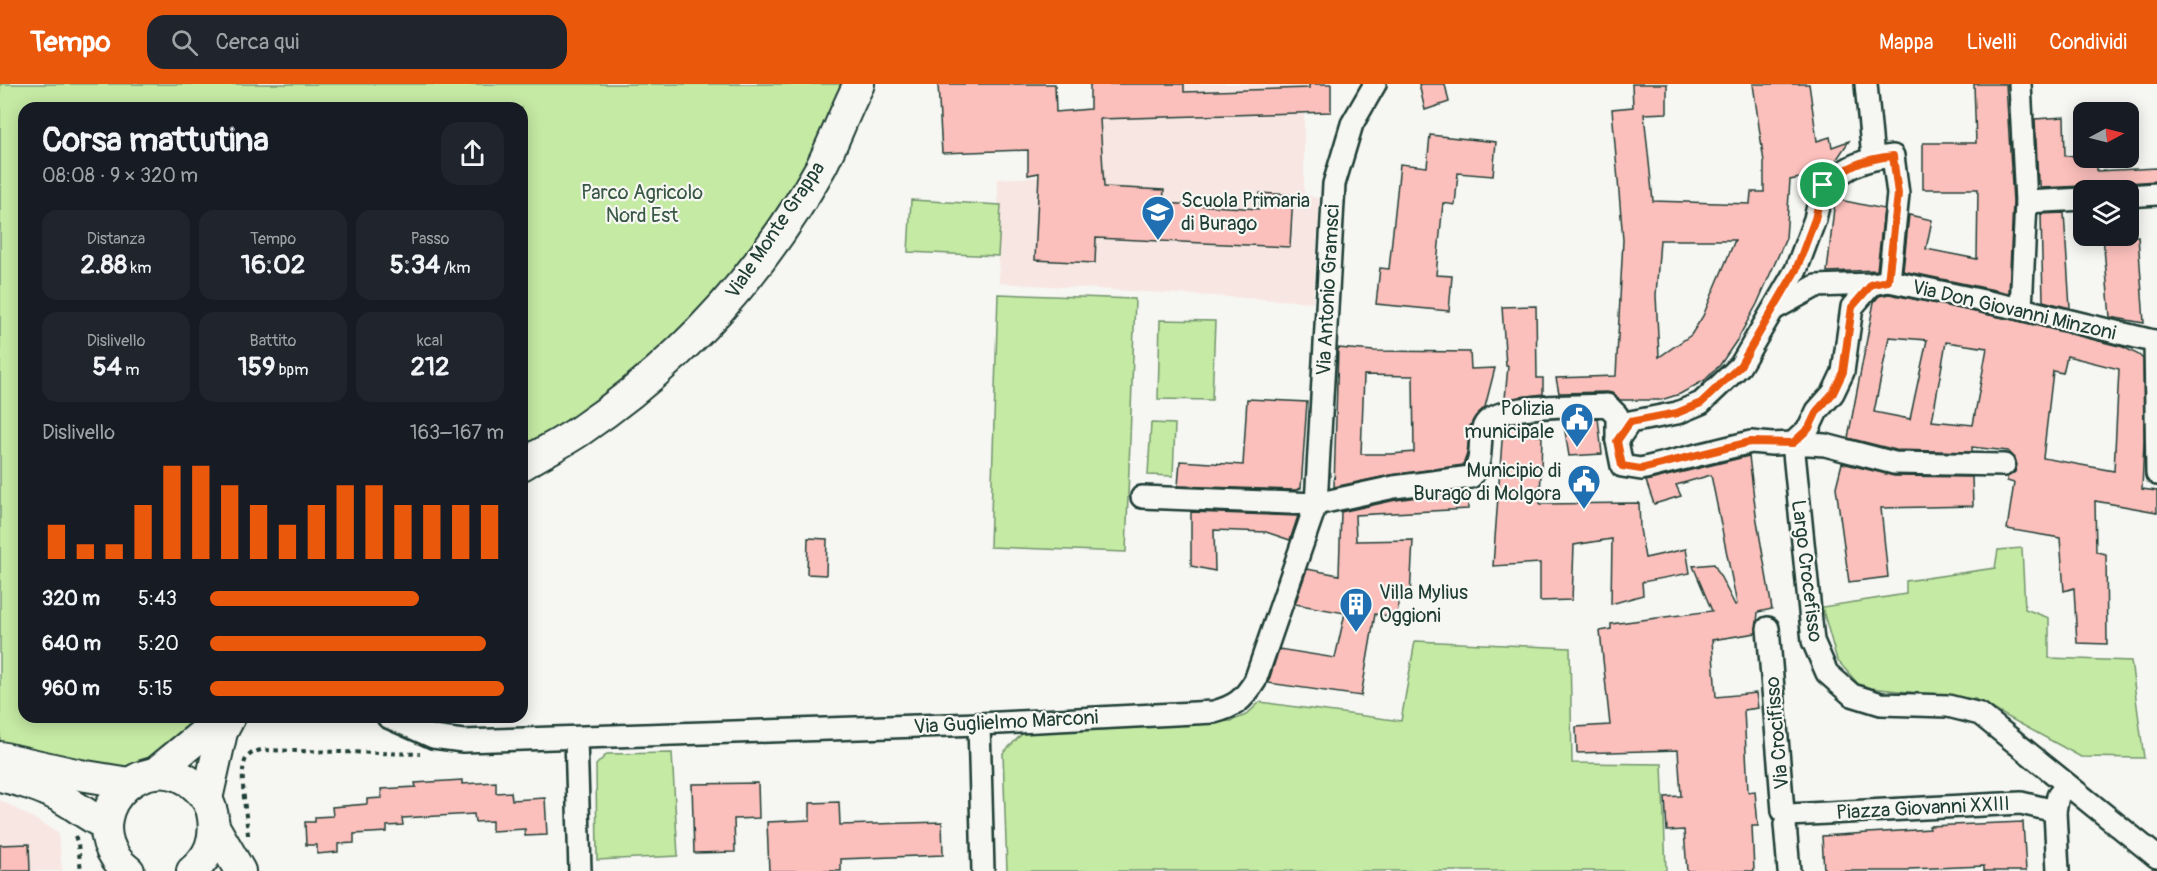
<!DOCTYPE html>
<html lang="it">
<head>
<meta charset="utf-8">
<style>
	:root { --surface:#171b24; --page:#20242c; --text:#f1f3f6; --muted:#9ea1a6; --accent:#ea580c }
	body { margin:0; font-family:Pangolin,sans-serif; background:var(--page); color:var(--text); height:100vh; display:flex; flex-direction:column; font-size:22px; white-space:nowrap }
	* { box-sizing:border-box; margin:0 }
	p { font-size:20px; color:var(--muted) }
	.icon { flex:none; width:33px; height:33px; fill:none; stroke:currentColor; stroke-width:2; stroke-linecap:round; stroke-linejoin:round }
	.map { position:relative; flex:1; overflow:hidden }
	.side { position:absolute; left:18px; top:18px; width:510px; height:621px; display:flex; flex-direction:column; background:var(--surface); border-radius:18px; box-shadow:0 3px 15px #0003 }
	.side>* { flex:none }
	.needle { width:39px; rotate:83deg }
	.controls { position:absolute; left:2073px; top:18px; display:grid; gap:12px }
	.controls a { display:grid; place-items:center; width:66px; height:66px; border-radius:12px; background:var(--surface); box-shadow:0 3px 15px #0003; font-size:30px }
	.pin { position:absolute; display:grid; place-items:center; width:51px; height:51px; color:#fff; margin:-26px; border:3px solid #fff; border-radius:50%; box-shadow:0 2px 6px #0007 }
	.round { display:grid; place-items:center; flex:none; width:63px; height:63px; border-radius:18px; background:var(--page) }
	.overview { display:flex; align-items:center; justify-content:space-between; height:102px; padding:0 24px }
	h1 { font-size:33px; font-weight:800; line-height:45px }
	.stats { display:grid; grid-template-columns:repeat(3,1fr); gap:9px; height:102px; padding:6px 24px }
	.stats div { display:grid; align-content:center; border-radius:15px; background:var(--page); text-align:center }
	.stats b { font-size:26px; font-weight:800 }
	.stats small { font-size:16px; font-weight:400 }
	.stats p { font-size:16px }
	.chart { height:168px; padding:12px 24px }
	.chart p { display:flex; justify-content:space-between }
	.chart svg { width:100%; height:108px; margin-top:6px; stroke:var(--accent); stroke-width:6 }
	ul { padding:0 24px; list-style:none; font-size:20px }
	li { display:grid; grid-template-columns:96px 72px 1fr; align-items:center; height:45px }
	li i { height:15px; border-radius:8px; background:var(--accent) }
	header { display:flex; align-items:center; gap:36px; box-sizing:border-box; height:84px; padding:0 30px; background:var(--accent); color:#fff }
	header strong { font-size:28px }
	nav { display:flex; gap:33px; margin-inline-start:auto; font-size:21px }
	.search { width:420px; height:54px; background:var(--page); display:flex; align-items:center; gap:15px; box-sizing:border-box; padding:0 21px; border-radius:18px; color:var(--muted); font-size:22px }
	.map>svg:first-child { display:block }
	.built { fill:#f8e6e2 }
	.green { fill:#c5eaa4; stroke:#72946c; stroke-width:1.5 }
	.building { fill:#fcc0bc; stroke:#1f3d34; stroke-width:1.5; fill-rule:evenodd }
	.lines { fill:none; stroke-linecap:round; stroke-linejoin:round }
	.street-casing { stroke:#1f3d34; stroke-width:26 }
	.secondary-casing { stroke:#1f3d34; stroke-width:34 }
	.path { stroke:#1f3d34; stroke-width:4; stroke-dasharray:4.5 4.5; stroke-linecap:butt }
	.street { stroke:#f6f6f2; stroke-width:21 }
	.secondary { stroke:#f6f6f2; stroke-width:30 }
	.route-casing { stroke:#fff; stroke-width:12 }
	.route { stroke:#ea580c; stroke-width:8 }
	.labels { text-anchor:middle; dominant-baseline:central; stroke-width:4.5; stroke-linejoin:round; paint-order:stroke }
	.park-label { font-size:20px; fill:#385745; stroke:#f6f6f2 }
	.poi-label { font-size:20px; fill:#1f3d34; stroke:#f6f6f2; text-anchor:start }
	.street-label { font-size:20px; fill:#1f3d34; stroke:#f6f6f2 }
</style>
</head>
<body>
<header>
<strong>Tempo</strong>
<div class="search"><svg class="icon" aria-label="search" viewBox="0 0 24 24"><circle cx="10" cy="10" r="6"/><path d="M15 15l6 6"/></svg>Cerca qui</div>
<nav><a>Mappa</a><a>Livelli</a><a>Condividi</a></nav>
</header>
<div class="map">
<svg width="2157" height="787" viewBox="0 0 2157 787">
	<rect width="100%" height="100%" fill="#f6f6f2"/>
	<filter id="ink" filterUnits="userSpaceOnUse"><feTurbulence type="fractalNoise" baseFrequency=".0167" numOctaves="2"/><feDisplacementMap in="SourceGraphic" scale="12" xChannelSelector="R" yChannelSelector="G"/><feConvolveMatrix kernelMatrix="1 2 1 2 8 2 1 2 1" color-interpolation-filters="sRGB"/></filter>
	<g filter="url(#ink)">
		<g class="built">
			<polygon points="1090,0 1331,0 1331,28 1304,29 1304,110 1320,115 1313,218 999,199 998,95 1039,93 1056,28 1090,25"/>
			<polygon points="0,716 58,748 62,787 0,787"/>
		</g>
		<g class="green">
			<polygon points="0,0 850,0 778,134 663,274 522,372 522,24 24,24 24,633 207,633 165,675 121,685 0,663"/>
			<polygon points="911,116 1001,121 998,172 908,168"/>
			<polygon points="998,210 1135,215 1126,468 990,463"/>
			<polygon points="1160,236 1215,237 1212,316 1158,315"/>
			<polygon points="1151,339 1175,340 1173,392 1148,391"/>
			<polygon points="2022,464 2025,525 2049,534 2049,574 2131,577 2144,674 2081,673 1975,615 1861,603 1837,576 1822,523 1906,510 1906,497 1995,484 1998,466"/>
			<polygon points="1415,557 1570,564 1572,679 1662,680 1666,787 1007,787 1003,669 1028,644 1231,637 1246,631 1260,618 1401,637"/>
			<polygon points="672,669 678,772 597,776 596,681 607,670"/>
		</g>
		<g class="building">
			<polygon points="938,0 1055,0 1056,28 1090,25 1090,0 1184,0 1184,8 1309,4 1309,0 1331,0 1331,28 1100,35 1104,103 1164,106 1163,119 1259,125 1260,109 1293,111 1290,163 1096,154 1095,179 1035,176 1039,89 1028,91 1028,66 942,69"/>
			<polygon points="1419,0 1445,0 1449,18 1425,26"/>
			<path d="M1632,0H1667V29L1644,30L1653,117L1750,120L1751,108H1764V78L1753,0H1809L1817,57L1830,53L1832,63L1849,57L1835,78L1816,91L1790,96L1786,154L1757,220L1737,256L1720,281L1705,296L1680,310L1661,316H1620L1612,309L1607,308L1559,309L1556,294L1616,292L1623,156L1612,25L1633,23ZM1660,156H1735L1703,232L1691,251L1659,273L1656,211Z"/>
			<polygon points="1974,0 2006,0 2013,118 2009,209 1903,187 1909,131 1932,136 1926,165 1977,175 1978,105 1923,105 1923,59 1976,59"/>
			<polygon points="2064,33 2065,72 2084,71 2084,74 2097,74 2097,87 2157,84 2157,97 2127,99 2120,102 2117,106 2093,106 2083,102 2040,104 2040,97 2038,97 2035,35"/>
			<polygon points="1430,51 1496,58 1493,92 1458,89 1455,121 1443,119 1436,191 1452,192 1449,227 1376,220 1380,184 1389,185 1400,80 1427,83"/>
			<polygon points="1835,115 1884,125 1877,186 1827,188"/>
			<polygon points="2064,129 2070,224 2043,217 2041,130"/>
			<polygon points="2103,152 2138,152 2144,239 2110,233"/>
			<path d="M1889,210L2018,237L2123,263L2139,271L2143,275L2144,356L2142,405L2157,407V428L2095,417L2096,468L2106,470L2107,560L2077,559L2074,504L2064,507L2060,454L2007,445L2014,399L2007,397V393L2015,388L2017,381L2015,374L2008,367L1972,363V368L1896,366L1848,354L1874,218L1879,212ZM1889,253L1927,256L1910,335L1874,328ZM1946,258L1987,264L1973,341L1932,337ZM2067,272L2119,285L2114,387L2043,374L2053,287L2063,289Z"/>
			<polygon points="1536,222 1537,294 1543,294 1543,310 1505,315 1508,282 1506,282 1502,223"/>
			<path d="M1338,264L1374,267L1470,268L1471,285L1495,284L1485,323L1477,331L1470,342L1467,370L1463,381L1391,391L1334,403ZM1364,291L1413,292L1414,368L1392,370H1361Z"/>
			<polygon points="1247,315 1307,318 1301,404 1296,406 1178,402 1180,377 1243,381"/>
			<polygon points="1598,334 1602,370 1569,372 1563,335"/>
			<polygon points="1530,337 1531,351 1542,352 1540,420 1639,419 1640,445 1645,474 1686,465 1690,489 1642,498 1643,511 1611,520 1612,455 1574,461 1572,516 1540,517 1540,479 1493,482 1503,343"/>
			<polygon points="1749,372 1756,431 1772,525 1758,528 1756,549 1712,556 1716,613 1756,609 1758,624 1744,626 1748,708 1755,707 1758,742 1752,742 1754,787 1687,787 1684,746 1667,747 1665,713 1681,712 1678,666 1577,669 1576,643 1610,641 1600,547 1611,545 1611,540 1712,527 1693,482 1714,480 1735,521 1737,520 1711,391 1676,401 1681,412 1654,420 1646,397"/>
			<polygon points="1842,379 1894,392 1972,393 1973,422 1881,424 1888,493 1849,498 1836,403"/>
			<polygon points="1467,406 1468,425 1355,431 1356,457 1413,456 1410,512 1399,510 1397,533 1375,530 1361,612 1268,599 1279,565 1335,574 1345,529 1295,520 1307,485 1339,491 1341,428 1396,416"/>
			<polygon points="1191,428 1298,432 1290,456 1266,448 1214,446 1215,487 1191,482"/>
			<polygon points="808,454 827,455 826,491 807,490"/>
			<polygon points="462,696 462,700 496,698 496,709 511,708 512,716 545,714 547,751 525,752 525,745 492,747 492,737 475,738 474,730 402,734 403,741 387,742 387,748 354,750 354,759 338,760 338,768 317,770 317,761 306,761 305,738 315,738 315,733 333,732 332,723 367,720 367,715 382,714 381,705 416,703 415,699"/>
			<polygon points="758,699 759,734 734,735 735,768 694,769 692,700"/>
			<polygon points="839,718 840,741 942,738 943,771 841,775 841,787 769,787 767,738 810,736 810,719"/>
			<polygon points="2023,738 2026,787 1984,787 1984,782 1909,785 1909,787 1824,787 1822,752 1930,745 1929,742"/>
			<polygon points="29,760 30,787 0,787 0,761"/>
		</g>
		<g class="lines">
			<defs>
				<g id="street">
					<polyline points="1866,0 1873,74"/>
					<polyline points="2020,0 2026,118 2021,225"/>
					<polyline points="2128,112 2157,110"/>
					<polyline points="2026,118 2084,115"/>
					<polyline points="1774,225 1816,202 1872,200 1889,197 2021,225 2157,258"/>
					<polyline points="2155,257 2157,390"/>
					<path d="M1617,357L1630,338L1677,329L1701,319L1740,282L1796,186L1815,135L1823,101C1849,83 1861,75 1893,72L1898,110L1889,197"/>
					<polyline points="2004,381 1894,379 1825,361 1793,359 1813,557 1827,589 1852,611 1881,620 1948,622 1980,630 2157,773"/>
					<path d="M1142,413L1316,420L1394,403L1471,393C1486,374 1476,353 1485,340C1500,318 1581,323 1607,321L1617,331V357L1622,382L1641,385L1751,358L1772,360L1793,359L1809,344L1817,327L1833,309L1843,288L1852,223L1872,200"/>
					<polyline points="1768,544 1783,727 1789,731"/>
					<path d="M388,633L433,653L463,657L979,640L1214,628C1236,622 1243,616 1255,597L1316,420L1334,100L1352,40L1375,0"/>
					<polyline points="979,640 983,787"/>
					<polyline points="576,654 580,787"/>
					<polyline points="1789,731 2021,719 2055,727"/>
					<polyline points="1789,787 1785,740 1789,731"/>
					<polyline points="2058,787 2055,727 2058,712 2067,701"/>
				</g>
				<g id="secondary">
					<path d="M522,381C541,369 562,359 581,346C681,278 762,189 821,83C835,56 845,27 859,0"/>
					<polyline points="0,673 80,691 129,699"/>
					<polyline points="155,689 205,648 220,633"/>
					<path d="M0,692C20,697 40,702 58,712C75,721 89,733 106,741"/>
					<polyline points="207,715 222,648 230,633"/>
					<polyline points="215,744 240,787"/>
					<path d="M129,787C124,783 119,779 116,774C80,722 150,660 196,703C205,711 212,722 213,734C216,756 209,773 192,787"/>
				</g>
			</defs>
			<use href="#street" class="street-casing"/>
			<use href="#secondary" class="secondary-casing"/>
			<g class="path">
				<path d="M248,751C247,734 239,691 245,677C248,670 254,668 261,666L420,670"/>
				<polyline points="75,752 78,760 81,787"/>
			</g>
			<use href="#street" class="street"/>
			<use href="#secondary" class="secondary"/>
		</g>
	</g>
	<g class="lines" filter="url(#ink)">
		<defs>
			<path id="route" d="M1893,72L1898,110L1888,197L1872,200L1852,223L1843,288L1833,309L1817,327L1809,344L1793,359L1750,358L1641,385L1622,382L1617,357L1630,338L1677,329L1701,319L1740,282L1796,186L1815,135L1823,101C1849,83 1861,75 1893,72Z"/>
		</defs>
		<use href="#route" class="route-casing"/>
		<use href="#route" class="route"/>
	</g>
	<defs>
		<symbol id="school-pin" viewBox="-11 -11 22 30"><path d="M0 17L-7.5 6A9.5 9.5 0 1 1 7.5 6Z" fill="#1f6fb2" stroke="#f6f6f2"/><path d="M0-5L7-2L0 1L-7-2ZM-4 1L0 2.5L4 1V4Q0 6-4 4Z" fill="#fff"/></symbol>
		<symbol id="civic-pin" viewBox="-11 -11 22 30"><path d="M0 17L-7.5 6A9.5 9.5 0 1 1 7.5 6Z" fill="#1f6fb2" stroke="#f6f6f2"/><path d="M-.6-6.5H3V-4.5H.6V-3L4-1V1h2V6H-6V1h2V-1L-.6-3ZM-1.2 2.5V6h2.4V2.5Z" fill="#fff"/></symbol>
		<symbol id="building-pin" viewBox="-11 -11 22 30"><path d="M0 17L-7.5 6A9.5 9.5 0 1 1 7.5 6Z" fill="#1f6fb2" stroke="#f6f6f2"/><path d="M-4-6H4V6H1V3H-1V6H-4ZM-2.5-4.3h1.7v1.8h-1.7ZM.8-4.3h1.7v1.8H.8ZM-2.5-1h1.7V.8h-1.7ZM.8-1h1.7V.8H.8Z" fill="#fff"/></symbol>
	</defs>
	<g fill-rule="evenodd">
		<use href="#school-pin" x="1139" y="109" width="38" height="52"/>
		<use href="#civic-pin" x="1558" y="316" width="38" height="52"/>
		<use href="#civic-pin" x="1565" y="378" width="38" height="52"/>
		<use href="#building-pin" x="1337" y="501" width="38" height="52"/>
	</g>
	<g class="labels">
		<g class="park-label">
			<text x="642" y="108">Parco Agricolo<tspan x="642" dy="23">Nord Est</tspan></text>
		</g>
		<g class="poi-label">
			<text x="1181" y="116">Scuola Primaria<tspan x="1181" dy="23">di Burago</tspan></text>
			<text x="1554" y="324" text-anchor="end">Polizia<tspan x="1554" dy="23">municipale</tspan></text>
			<text x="1561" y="386" text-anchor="end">Municipio di<tspan x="1561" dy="23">Burago di Molgora</tspan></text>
			<text x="1379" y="508">Villa Mylius<tspan x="1379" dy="23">Oggioni</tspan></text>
		</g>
		<g class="street-label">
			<text transform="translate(775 146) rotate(-56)">Viale Monte Grappa</text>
			<text transform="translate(1328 206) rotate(-87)">Via Antonio Gramsci</text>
			<text transform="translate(2014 226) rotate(13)">Via Don Giovanni Minzoni</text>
			<text transform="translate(1807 487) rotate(83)">Largo Crocefisso</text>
			<text transform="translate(1006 638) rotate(-3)">Via Guglielmo Marconi</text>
			<text transform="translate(1777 649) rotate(-95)">Via Crocifisso</text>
			<text transform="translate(1923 724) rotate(-3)">Piazza Giovanni XXIII</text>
		</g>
	</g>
</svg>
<div class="controls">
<a><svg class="needle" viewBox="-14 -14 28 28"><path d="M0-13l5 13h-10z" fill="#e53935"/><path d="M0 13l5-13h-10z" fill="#9ea1a6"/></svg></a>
<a><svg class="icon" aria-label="layers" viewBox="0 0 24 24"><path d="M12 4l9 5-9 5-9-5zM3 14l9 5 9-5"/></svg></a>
</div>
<div class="pin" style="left:1823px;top:101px;background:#1e9e55"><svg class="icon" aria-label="arrive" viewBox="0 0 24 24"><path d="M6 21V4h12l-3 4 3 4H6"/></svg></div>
<section class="side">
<div class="overview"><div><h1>Corsa mattutina</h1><p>08:08 · 9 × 320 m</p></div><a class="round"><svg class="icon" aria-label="share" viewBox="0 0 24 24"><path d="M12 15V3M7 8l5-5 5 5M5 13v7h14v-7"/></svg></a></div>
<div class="stats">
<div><p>Distanza</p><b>2.88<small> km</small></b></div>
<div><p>Tempo</p><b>16:02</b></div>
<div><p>Passo</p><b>5:34<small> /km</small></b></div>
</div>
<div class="stats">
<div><p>Dislivello</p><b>54<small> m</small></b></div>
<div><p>Battito</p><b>159<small> bpm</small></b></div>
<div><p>kcal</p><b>212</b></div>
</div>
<div class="chart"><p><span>Dislivello</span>163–167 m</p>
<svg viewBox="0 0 160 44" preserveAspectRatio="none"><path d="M5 44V30M15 44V38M25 44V38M35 44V22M45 44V6M55 44V6M65 44V14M75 44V22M85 44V30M95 44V22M105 44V14M115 44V14M125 44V22M135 44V22M145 44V22M155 44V22"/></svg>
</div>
<ul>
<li><b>320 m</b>5:43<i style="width:71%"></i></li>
<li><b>640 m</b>5:20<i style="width:94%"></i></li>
<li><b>960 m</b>5:15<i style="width:100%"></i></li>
</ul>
</section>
</div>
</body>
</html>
